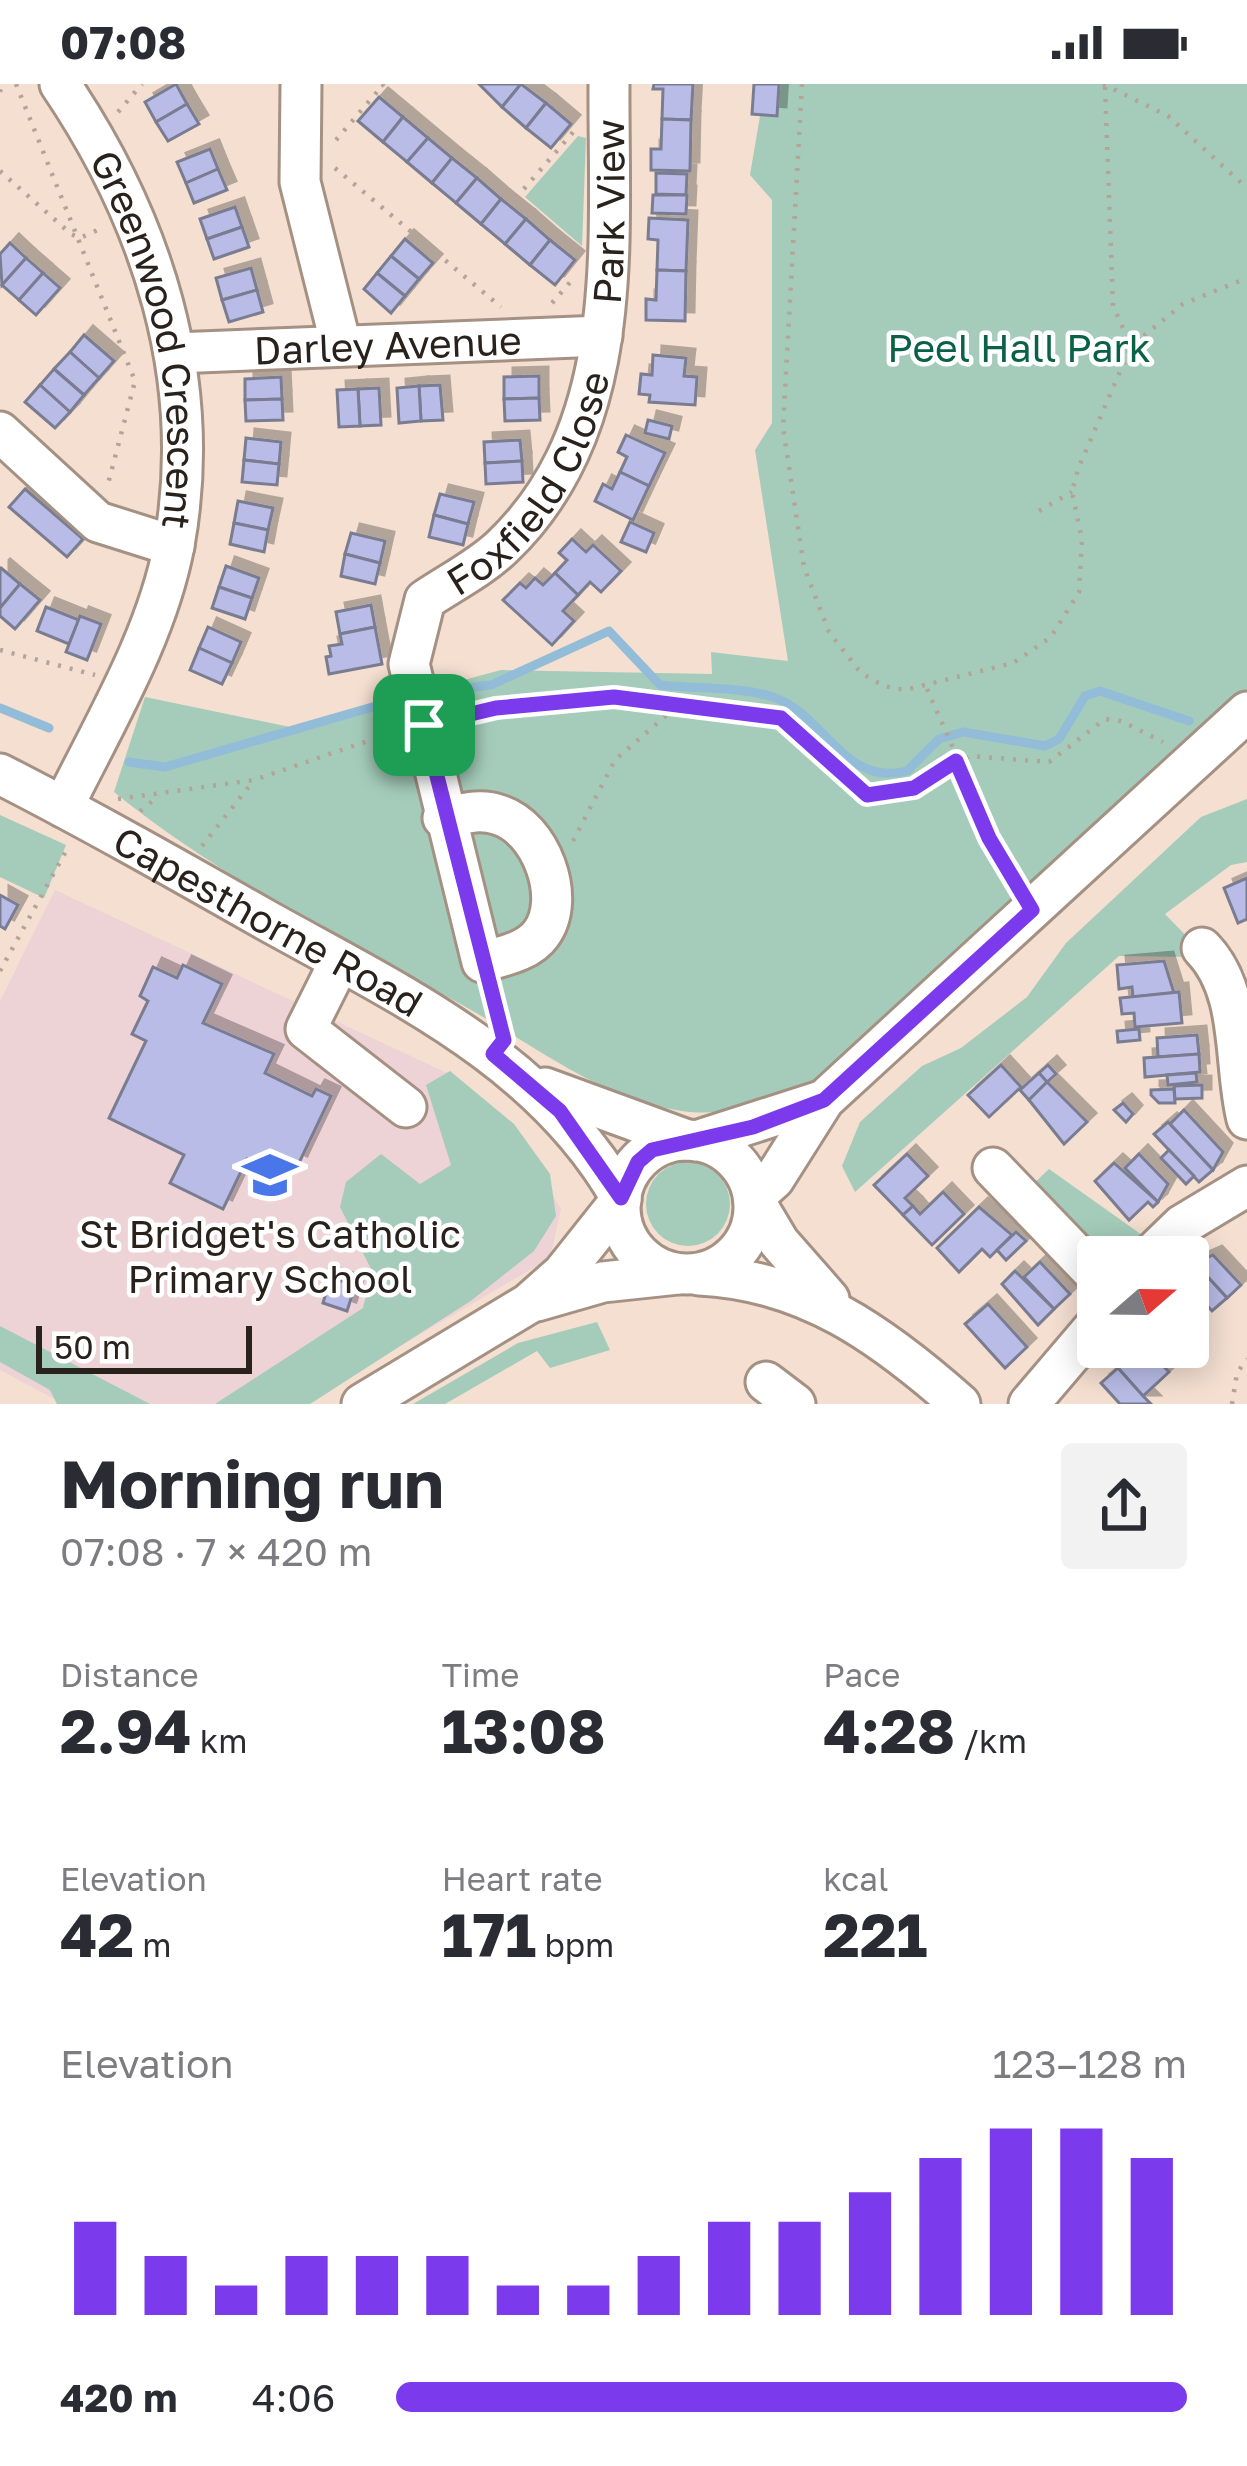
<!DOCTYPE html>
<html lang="en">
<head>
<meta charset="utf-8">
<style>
	:root { --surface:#fff; --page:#f2f2f3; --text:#2b2b33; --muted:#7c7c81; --accent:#7c3aed }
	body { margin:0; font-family:"Golos Text",sans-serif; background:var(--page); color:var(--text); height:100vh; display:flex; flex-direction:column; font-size:45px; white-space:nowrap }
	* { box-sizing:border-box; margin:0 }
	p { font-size:39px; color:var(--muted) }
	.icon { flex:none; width:66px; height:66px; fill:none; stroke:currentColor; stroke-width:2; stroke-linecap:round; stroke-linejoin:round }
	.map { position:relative; height:1320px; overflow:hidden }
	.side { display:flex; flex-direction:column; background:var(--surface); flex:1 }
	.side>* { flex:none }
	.needle { width:78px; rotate:70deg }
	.buttons { position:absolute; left:1077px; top:1152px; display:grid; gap:24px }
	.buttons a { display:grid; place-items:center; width:132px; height:132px; border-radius:12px; background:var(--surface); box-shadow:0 6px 30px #0003; font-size:60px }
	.scale { position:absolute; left:36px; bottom:30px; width:216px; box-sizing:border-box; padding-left:12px; border:6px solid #29211b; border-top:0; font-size:33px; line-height:42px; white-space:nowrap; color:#29211b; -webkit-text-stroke:9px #fff; paint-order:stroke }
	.pin { position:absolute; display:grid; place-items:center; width:102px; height:102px; color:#fff; margin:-51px; border-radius:24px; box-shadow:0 6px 18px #0006 }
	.round { display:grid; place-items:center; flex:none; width:126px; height:126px; border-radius:12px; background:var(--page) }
	.summary { display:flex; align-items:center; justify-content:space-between; height:204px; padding:0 60px }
	h1 { font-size:66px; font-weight:700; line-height:90px }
	.figures { display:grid; grid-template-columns:repeat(3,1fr); gap:18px; height:204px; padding:12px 60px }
	.figures div { display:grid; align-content:center }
	.figures b { font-size:60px; font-weight:700 }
	.figures small { font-size:33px; font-weight:400 }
	.figures p { font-size:33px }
	.chart { height:336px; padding:24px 60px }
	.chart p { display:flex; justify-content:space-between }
	.chart svg { width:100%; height:216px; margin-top:12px; stroke:var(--accent); stroke-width:6 }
	ul { padding:0 60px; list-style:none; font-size:39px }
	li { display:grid; grid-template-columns:192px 144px 1fr; align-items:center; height:90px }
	li i { height:30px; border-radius:15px; background:var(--accent) }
	.status { display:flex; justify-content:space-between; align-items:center; height:84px; padding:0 60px; background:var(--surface); direction:ltr }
	.status svg { height:33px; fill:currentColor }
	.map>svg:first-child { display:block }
	.education { fill:#edd2d6 }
	.green { fill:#a5ccba }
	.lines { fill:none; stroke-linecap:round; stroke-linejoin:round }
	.stream { stroke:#92bcd8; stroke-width:9 }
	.building { fill:#b9bce6; stroke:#7a7c91; stroke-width:3; filter:url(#shadow) }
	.minor-casing { stroke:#a49183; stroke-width:45 }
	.path { stroke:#b4a397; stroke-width:4.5; stroke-dasharray:3 9; stroke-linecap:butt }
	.minor { stroke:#fff; stroke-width:39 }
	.route-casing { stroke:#fff; stroke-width:24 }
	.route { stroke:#7c3aed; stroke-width:15 }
	.labels { text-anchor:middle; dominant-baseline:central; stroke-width:9; stroke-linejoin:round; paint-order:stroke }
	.street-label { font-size:39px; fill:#29211b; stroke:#fff }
	.park-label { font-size:39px; fill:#096246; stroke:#fff }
	.poi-label { font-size:39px; fill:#29211b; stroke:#fff }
</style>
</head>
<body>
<div class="status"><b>07:08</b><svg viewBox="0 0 49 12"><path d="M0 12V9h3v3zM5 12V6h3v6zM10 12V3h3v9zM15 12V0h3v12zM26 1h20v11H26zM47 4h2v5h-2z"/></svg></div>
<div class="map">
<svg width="1247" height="1320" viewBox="0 0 1247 1320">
	<defs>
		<filter id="shadow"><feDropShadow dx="9" dy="-9" stdDeviation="0" flood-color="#0004"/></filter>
	</defs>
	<rect width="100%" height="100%" fill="#f4dfd0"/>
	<polygon class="education" points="55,806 447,989 519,1057 561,1125 550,1174 301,1320 64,1320 0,1286 0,917"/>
	<g class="green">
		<path d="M780,0H1247V605L825,994C777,1015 730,1036 676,1026C596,1012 533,960 464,922C344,855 221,795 114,708L145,613L290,643L501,586L712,590L711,568L788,577L755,366L772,339V116L750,91L760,32L777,27Z"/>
		<polygon points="578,52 586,54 582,162 525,113"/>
		<polygon points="1247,715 1247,778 1231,781 1165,830 1197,863 1193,873 1119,872 855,1108 842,1082 860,1038 922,982 961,964 1027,913 1066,859 1201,733"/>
		<polygon points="0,731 66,761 44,814 0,793"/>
		<polygon points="450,987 514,1040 550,1090 556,1132 534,1167 472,1216 310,1320 215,1320 363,1224 372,1187 340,1123 346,1098 381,1070 420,1100 451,1081 426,1001"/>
		<circle cx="688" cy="1120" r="42"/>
		<polygon points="1049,1085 1142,1151 1120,1173 1098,1173 1029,1104"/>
		<polygon points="597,1238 610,1266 550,1284 537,1267 445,1320 413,1320 518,1259"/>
		<polygon points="0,1242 150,1320 57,1320 50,1306 0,1278"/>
	</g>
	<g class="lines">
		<g class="stream">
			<path d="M424,609L491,601L609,547L660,601C695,605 740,602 773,613C826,631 843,703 907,687L939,655L963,648L1045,662L1059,655L1085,612L1100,607L1189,637"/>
			<polyline points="0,624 49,644"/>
			<polyline points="129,678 165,683 407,613"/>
		</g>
	</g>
	<g class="building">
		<polygon points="176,0 187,20 156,38 145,18"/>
		<polygon points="479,0 521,0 502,23"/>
		<polygon points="521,0 546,19 526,44 502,23"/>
		<polygon points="654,0 693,0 691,36 662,35 663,5 653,5"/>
		<polygon points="754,0 779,0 777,32 752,30"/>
		<polygon points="379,13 403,33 383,58 358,37"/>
		<polygon points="546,19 571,40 551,64 526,44"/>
		<polygon points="187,20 199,40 168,57 156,38"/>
		<polygon points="403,33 428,54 407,78 383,58"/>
		<polygon points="662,35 691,36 690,87 651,86 651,65 661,65"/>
		<polygon points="428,54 452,74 432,99 407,78"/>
		<polygon points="210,65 218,85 186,99 177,78"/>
		<polygon points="452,74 477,94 456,119 432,99"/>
		<polygon points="218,85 227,106 194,119 186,99"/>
		<polygon points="656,89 687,90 686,111 656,110"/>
		<polygon points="477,94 501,115 481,140 456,119"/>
		<polygon points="653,111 687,111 686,130 652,129"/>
		<polygon points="501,115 526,135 505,160 481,140"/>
		<polygon points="235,123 242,143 207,155 200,135"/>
		<polygon points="649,134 688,136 686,187 657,186 658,156 648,155"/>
		<polygon points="526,135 550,156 530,181 505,160"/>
		<polygon points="242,143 249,163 214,175 207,155"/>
		<polygon points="405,155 433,179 419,195 391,172"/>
		<polygon points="550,156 575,176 555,201 530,181"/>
		<polygon points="10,159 26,174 2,201 0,170"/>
		<polygon points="391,172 419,195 405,212 377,189"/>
		<polygon points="26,174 43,189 19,216 2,201"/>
		<polygon points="251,184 257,206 222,216 216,194"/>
		<polygon points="657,186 686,187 685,237 646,236 646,215 656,216"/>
		<polygon points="43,189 60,204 36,231 19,216"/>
		<polygon points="377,189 405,212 391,229 364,205"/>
		<polygon points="257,206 263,228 229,238 222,216"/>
		<polygon points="84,251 114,277 99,294 70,268"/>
		<polygon points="70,268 99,294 84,311 54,285"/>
		<polygon points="653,271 686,274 684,292 697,293 695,321 649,318 650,311 639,310 641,290 652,291"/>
		<polygon points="54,285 84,311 70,328 40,301"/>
		<polygon points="539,292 539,314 504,315 504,293"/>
		<polygon points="281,293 282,315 245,316 245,295"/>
		<polygon points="40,301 70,328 55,344 25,318"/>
		<polygon points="440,301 443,336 421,337 419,302"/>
		<polygon points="419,302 421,337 399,339 397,304"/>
		<polygon points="379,304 381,341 360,342 358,305"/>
		<polygon points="358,305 360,342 339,343 337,306"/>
		<polygon points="539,314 540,336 505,337 504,315"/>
		<polygon points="282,315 283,336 246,337 245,316"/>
		<polygon points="648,336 672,342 669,355 645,349"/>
		<polygon points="626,351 665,369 649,402 620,388 627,373 618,368"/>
		<polygon points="246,354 281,358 279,380 244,376"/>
		<polygon points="520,356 522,377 485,379 484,358"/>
		<polygon points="244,376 279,380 277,401 242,398"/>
		<polygon points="522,377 523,398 486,400 485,379"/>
		<polygon points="620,388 649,402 633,436 595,417 603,400 612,405"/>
		<polygon points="25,405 83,455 67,473 9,423"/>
		<polygon points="440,410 474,418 468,440 434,431"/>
		<polygon points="238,417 273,424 268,446 234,439"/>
		<polygon points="434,431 468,440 463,461 429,453"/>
		<polygon points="630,438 654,449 646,468 621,458"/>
		<polygon points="234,439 268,446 264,468 230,460"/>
		<polygon points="351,449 385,457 380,479 345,470"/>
		<polygon points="572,455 586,468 593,461 621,487 601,508 590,498 578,511 555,489 567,476 559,469"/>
		<polygon points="345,470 380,479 375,500 341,492"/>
		<polygon points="226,482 259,494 252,514 219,503"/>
		<polygon points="1,484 20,500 0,524 0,485"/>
		<polygon points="555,489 578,511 563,527 574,537 552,561 503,516 520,499 526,504 535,494 543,501"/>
		<polygon points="20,500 40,516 15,545 0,532 0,524"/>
		<polygon points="219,503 252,514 245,535 212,524"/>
		<polygon points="371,521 375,543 340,550 336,528"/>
		<polygon points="46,523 79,536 69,560 37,547"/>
		<polygon points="80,532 101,540 87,576 66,568"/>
		<polygon points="208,543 241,558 232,579 199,564"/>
		<polygon points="375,543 382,580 329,590 326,573 331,572 329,562 342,560 340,550"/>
		<polygon points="199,564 232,579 222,600 190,586"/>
		<polygon points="1247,794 1247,835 1238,839 1224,804"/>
		<polygon points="0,811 18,821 5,845 0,842"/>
		<polygon points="1164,877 1174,909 1133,913 1132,903 1119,905 1117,881"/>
		<polygon points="183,881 222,900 203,939 274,970 265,989 312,1012 316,1005 331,1012 298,1081 276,1070 269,1085 247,1075 223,1125 170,1099 184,1071 109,1034 146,957 132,950 148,917 140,912 153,883 177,894"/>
		<polygon points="1179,908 1182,939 1135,943 1134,929 1122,930 1120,914"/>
		<polygon points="1139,945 1140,956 1118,958 1117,947"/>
		<polygon points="1197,951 1199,970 1158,973 1157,954"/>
		<polygon points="1199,970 1200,988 1145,993 1144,974"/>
		<polygon points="1001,981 1021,1003 989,1033 968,1011"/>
		<polygon points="1048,981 1056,990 1047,998 1039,989"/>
		<polygon points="1039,989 1047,998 1029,1016 1020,1006"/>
		<polygon points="1196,989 1197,998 1168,1001 1167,991"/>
		<polygon points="1047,998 1087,1038 1064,1060 1029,1016"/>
		<polygon points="1202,1001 1202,1014 1175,1015 1174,1002"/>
		<polygon points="1174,1005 1175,1019 1159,1019 1151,1011 1151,1006"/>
		<polygon points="1123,1019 1133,1030 1126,1038 1114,1026"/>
		<polygon points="1184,1026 1223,1068 1213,1086 1170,1040"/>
		<polygon points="1168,1038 1213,1086 1199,1098 1154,1050"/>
		<polygon points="1169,1066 1194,1092 1186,1100 1161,1074"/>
		<polygon points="907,1070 928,1092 905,1114 913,1122 903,1131 874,1101"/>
		<polygon points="1139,1070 1168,1100 1158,1118 1125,1084"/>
		<polygon points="1114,1079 1158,1118 1153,1123 1148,1118 1129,1136 1095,1097"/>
		<polygon points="943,1108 964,1130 932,1161 903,1131 913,1122 920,1130"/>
		<polygon points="979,1123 1012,1151 990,1173 982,1165 959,1188 937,1164"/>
		<polygon points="1016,1148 1026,1157 1006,1176 997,1166"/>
		<polygon points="1213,1171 1241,1201 1227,1214 1195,1179"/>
		<polygon points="1040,1178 1070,1210 1054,1225 1024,1193"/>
		<polygon points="1195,1179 1227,1214 1212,1227 1188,1200"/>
		<polygon points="1015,1187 1054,1225 1038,1241 1002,1200"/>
		<polygon points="331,1193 355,1202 347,1227 323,1219"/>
		<polygon points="988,1220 1027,1263 1005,1284 965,1240"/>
		<polygon points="1133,1263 1145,1263 1169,1288 1143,1312 1118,1284"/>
		<polygon points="1118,1284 1143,1312 1151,1320 1120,1320 1101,1299"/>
	</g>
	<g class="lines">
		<defs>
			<g id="minor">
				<path id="s1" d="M60,0C152,136 204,295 174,461C157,552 104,640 63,723"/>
				<polyline points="301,0 300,98 341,261"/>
				<path id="s2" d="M175,269L602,252"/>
				<polyline points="0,348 98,438 174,462"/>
				<path id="s3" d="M0,690C90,736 178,786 266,836C399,910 543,976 621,1114"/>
				<path id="s4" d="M443,734C462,730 480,724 499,731C540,743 568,814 541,850C528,868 502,872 482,878L409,580L425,516C450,499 480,484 502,463C628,343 608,160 609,0"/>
				<path d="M1202,864C1245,908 1233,980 1247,1035"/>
				<polyline points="340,877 306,945 406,1023"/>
				<polyline points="545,1004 687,1056"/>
				<circle cx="687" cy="1123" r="67"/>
				<polyline points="696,1057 824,1016"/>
				<polyline points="993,1084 1098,1193"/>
				<polyline points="754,1113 774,1095 824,1016 1247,628"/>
				<polyline points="754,1116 779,1158 829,1215"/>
				<polyline points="1149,1173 1182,1141 1247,1102"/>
				<path d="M699,1191C806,1196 882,1251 960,1320"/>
				<polyline points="537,1217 603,1198 678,1190"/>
				<polyline points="766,1298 795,1320"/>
				<polyline points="362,1320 528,1220 563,1189 621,1116"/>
				<polyline points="1029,1320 1098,1239"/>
			</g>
		</defs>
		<use href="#minor" class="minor-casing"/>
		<g class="path">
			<polyline points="16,0 135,297 108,400"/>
			<polyline points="382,0 574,164"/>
			<polyline points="538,0 574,31"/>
			<polyline points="802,0 783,343 804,483 829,548 861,589 884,602 905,606 1013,579 1051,553 1079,508 1082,456 1072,408 1078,385 1131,262 1183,220 1247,194"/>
			<polyline points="1103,0 1168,32 1247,104"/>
			<polyline points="1105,3 1113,222 1131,262"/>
			<polyline points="0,8 2,0"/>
			<polyline points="118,28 142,0"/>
			<polyline points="336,56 383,1"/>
			<polyline points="335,84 501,223"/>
			<polyline points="0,87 71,150 80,154 100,145"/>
			<polyline points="516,114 575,46"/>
			<polyline points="552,219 572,196"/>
			<polyline points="1039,427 1072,408"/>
			<polyline points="0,566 95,591"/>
			<polyline points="927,605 1012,797"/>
			<polyline points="455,634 614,613 764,630 793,641 855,705 880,712 914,704 970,672 1049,678 1105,635 1121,637 1163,658"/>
			<polyline points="118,715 254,696 391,649"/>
			<polyline points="140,727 159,712"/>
			<polyline points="573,757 615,676 677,622"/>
			<polyline points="202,762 254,696"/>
			<polyline points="0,887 66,767"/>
			<polyline points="1232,1320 1237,1289 1247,1275"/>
		</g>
		<use href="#minor" class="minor"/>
	</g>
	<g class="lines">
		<defs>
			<polygon id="route" points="614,613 781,634 867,711 914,704 956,677 989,754 1032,826 824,1016 753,1043 652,1066 638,1078 621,1114 560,1027 493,970 504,956 424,641 496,624"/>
		</defs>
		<use href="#route" class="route-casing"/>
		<use href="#route" class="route"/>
	</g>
	<defs>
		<symbol id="school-bare" viewBox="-9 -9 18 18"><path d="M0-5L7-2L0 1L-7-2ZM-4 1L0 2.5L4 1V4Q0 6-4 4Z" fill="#4976e8" stroke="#fff" stroke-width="2.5" paint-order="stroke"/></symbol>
	</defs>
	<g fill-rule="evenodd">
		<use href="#school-bare" x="232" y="1053" width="76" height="76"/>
	</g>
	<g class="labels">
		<g class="street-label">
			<text stroke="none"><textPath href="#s4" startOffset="1095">Park View</textPath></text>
			<text stroke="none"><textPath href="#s1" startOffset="276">Greenwood Crescent</textPath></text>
			<text stroke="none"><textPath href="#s2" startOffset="213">Darley Avenue</textPath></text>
			<text stroke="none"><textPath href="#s4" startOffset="801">Foxfield Close</textPath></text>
			<text stroke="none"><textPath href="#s3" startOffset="306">Capesthorne Road</textPath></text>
		</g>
		<g class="park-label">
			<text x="1019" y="263">Peel Hall Park</text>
		</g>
		<g class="poi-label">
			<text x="270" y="1149">St Bridget's Catholic<tspan x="270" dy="45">Primary School</tspan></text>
		</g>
	</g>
</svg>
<div class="buttons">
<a><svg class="needle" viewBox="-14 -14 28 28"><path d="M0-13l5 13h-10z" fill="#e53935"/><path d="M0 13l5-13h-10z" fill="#7c7c81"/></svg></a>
</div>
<div class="scale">50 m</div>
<div class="pin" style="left:424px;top:641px;background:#1e9e55"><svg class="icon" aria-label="arrive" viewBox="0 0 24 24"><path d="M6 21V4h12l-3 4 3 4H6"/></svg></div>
</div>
<section class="side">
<div class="summary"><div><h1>Morning run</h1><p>07:08 · 7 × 420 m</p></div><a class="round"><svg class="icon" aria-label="share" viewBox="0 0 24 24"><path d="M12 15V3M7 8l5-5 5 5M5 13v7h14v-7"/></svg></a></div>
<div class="figures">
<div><p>Distance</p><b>2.94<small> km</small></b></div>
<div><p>Time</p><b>13:08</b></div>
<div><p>Pace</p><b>4:28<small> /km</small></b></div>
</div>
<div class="figures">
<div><p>Elevation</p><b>42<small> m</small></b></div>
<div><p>Heart rate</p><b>171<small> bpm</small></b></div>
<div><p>kcal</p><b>221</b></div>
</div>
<div class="chart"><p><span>Elevation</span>123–128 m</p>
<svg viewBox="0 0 160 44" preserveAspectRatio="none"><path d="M5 44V25M15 44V32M25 44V38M35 44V32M45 44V32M55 44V32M65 44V38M75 44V38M85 44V32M95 44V25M105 44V25M115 44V19M125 44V12M135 44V6M145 44V6M155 44V12"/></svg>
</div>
<ul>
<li><b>420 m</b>4:06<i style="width:100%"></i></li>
</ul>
</section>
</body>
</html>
